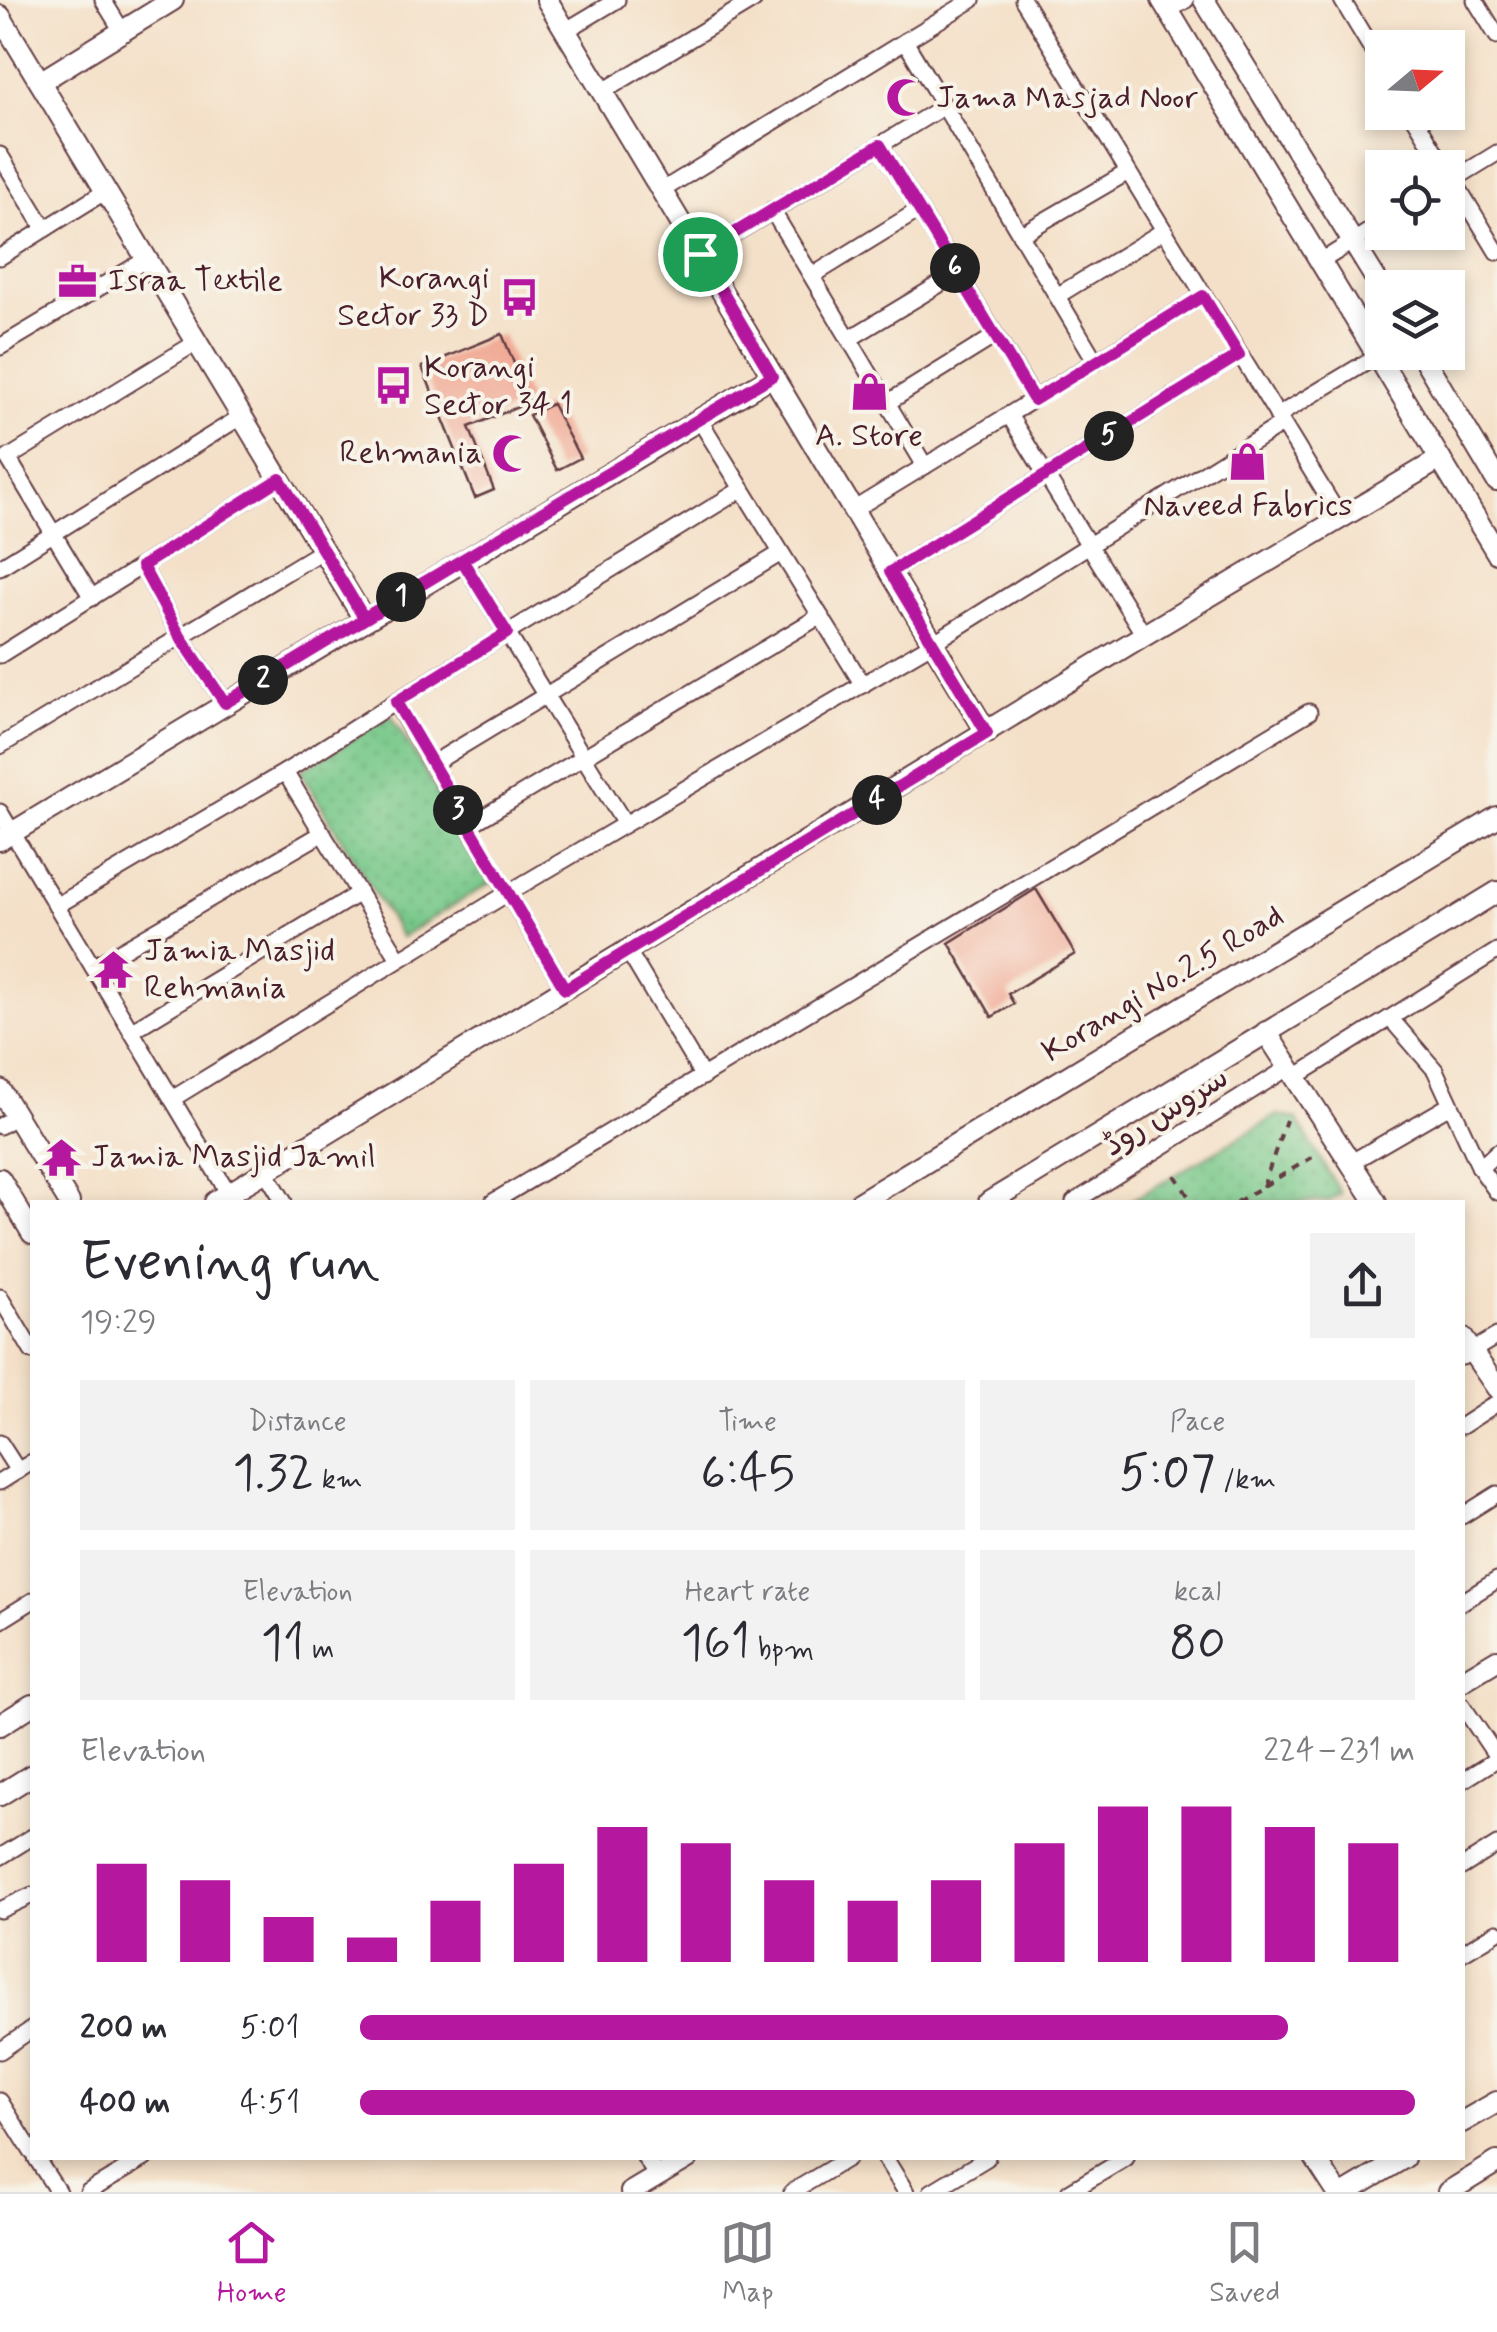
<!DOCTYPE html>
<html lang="en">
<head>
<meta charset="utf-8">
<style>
	:root { --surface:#fff; --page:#f2f2f3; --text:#2b2b33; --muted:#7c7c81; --line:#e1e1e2; --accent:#b5179e }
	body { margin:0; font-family:Mynerve,"Playpen Sans Arabic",sans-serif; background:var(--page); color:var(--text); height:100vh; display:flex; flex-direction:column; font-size:38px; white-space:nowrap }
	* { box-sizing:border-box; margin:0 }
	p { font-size:32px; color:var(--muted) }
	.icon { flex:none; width:55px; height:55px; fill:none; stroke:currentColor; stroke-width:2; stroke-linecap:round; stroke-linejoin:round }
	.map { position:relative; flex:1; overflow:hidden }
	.panel { position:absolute; left:30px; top:1200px; width:1435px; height:960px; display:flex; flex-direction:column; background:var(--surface); border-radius:0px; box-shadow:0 5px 15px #0003 }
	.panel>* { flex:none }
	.needle { width:65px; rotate:71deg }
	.fabs { position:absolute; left:1365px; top:30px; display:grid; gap:20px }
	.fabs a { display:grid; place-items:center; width:100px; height:100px; border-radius:0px; background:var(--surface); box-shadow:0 5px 15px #0003; font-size:50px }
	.pin { position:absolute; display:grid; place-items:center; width:85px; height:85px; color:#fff; margin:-42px; border:5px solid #fff; border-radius:50%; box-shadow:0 2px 10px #0007 }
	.km { position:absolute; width:50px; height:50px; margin:-25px; border-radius:50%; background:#222; color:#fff; font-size:28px; line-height:50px; text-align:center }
	.round { display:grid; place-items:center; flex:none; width:105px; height:105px; border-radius:0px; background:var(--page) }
	.overview { display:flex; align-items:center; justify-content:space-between; height:170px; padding:0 50px }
	h1 { font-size:55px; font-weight:600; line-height:75px }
	.stats { display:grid; grid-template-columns:repeat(3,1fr); gap:15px; height:170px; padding:10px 50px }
	.stats div { display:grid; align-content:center; border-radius:0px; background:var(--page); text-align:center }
	.stats b { font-size:50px; font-weight:600 }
	.stats small { font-size:28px; font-weight:400 }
	.stats p { font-size:28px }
	.chart { height:280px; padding:20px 50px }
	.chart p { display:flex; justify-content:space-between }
	.chart svg { width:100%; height:180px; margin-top:10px; stroke:var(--accent); stroke-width:6 }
	ul { padding:0 50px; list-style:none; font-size:32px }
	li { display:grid; grid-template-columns:160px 120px 1fr; align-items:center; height:75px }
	li i { height:25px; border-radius:12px; background:var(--accent) }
	.menu { display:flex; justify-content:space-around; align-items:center; height:140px; border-top:2px solid var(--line); background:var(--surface); font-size:28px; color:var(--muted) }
	.menu a { display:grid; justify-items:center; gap:5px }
	.menu .active { color:var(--accent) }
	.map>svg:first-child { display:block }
	.grass { fill:url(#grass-dots); stroke:#60745a; stroke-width:2.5 }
	.building { fill:#f0a18b }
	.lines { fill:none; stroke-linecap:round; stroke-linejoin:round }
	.street-casing { stroke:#643c43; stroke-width:19 }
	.secondary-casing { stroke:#643c43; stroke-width:24 }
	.path { stroke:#643c43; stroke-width:4; stroke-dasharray:8 8; stroke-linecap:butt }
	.street { stroke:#fff; stroke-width:15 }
	.secondary { stroke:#fff; stroke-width:20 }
	.route-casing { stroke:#fff; stroke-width:20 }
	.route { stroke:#b5179e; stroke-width:12 }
	.labels { text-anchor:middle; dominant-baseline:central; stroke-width:8; stroke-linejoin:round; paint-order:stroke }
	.poi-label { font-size:32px; fill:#4a1f2b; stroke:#f7f3e8; text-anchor:start }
	.street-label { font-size:32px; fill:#4a1f2b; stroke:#f7f3e8 }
</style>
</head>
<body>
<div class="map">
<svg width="1497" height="2192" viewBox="0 0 1497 2192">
	<defs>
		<pattern id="grass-dots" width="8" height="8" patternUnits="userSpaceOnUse" patternTransform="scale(2.5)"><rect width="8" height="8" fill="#77c889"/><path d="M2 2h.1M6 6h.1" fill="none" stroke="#68ab76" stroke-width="1.8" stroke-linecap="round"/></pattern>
	</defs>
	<rect width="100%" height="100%" fill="#f7f3e8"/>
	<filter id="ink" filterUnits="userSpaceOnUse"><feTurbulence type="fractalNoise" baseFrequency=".01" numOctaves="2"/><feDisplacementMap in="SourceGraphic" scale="20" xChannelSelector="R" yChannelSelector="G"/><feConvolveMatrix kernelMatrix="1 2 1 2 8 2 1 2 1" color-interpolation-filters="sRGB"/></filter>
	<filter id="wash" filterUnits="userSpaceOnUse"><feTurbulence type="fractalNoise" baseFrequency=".0048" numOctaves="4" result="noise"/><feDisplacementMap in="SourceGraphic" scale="40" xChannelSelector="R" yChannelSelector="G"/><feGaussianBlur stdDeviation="2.25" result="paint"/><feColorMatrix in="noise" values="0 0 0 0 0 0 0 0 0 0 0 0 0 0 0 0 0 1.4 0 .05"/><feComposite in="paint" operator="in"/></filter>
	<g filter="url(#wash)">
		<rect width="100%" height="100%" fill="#f4e0c8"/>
		<g class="grass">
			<polygon points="391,715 492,882 401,937 300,771"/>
			<polygon points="1278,1115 1297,1119 1341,1194 1328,1202 1129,1202"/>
		</g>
		<g id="blocks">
			<g class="building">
				<polygon points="502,334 530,402 469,427 494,490 475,498 422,367"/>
				<polygon points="552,404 580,458 557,470 529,415"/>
				<polygon points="1036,889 1075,954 1008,994 1014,1004 992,1017 949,943"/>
			</g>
		</g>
	</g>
	<g filter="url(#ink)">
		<use href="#blocks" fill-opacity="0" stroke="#643c43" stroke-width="2.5"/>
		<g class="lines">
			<defs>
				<g id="street">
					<polyline points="103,0 122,31"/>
					<polyline points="1023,0 1341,519"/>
					<polyline points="1342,0 1382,66"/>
					<polyline points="1475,0 1497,36"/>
					<polyline points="1168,11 1186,0"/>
					<polyline points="565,31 617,0"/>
					<polyline points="905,41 944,106"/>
					<polyline points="602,92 754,0"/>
					<polyline points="1411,112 1445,168"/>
					<polyline points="880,145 1034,399"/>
					<polyline points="0,155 45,229"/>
					<polyline points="1448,171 1497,252"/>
					<polyline points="1448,183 1497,153"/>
					<polyline points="661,191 972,0"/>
					<polyline points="772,210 925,466"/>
					<polyline points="1020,235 1128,172"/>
					<polyline points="700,255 944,106 1096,362"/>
					<polyline points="0,257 106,191"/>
					<polyline points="1320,262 1382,223"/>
					<polyline points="812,276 919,210"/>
					<polyline points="1057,296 1163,231"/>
					<polyline points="849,339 958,273"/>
					<polyline points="0,347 147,259"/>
					<polyline points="887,403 995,336"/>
					<polyline points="1009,415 1144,635"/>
					<polyline points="1277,416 1377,356"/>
					<polyline points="699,419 863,685"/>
					<polyline points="853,510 1203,296"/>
					<polyline points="462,560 625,824"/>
					<polyline points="142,566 180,636 225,703"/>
					<polyline points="0,567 242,416"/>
					<polyline points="890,572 1239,355"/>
					<polyline points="92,598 8,458 197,342"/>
					<polyline points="0,655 280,479"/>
					<polyline points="395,702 742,489"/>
					<polyline points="0,746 323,550"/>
					<polyline points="432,764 781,553"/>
					<polyline points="0,812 229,1194"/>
					<polyline points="468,826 820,616"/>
					<polyline points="56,906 285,772"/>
					<polyline points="628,951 703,1077"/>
					<polyline points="399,959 285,772 395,702 565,989"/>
					<polyline points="93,967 323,833"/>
					<polyline points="1390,1018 1435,1070 1480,1168 1497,1192"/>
					<polyline points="131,1031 359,893"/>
					<polyline points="1294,1078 1497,951"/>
					<polyline points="172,1099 508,893 933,643 1282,424"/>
					<polyline points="0,1126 16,1116"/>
					<polyline points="1350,1163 1450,1105"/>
					<polyline points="1480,1168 1497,1152"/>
					<polyline points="266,1172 284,1202"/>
					<polyline points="493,1202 1309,712"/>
					<polyline points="1074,1202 1288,1068"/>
					<polyline points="0,1297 32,1351"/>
					<polyline points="1462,1357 1497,1336"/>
					<polyline points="1462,1426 1497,1403"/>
					<polyline points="0,1443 18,1471"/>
					<polyline points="0,1482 32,1462"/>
					<polyline points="1462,1516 1497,1494"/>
					<polyline points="1462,1602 1497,1580"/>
					<polyline points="0,1621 32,1601"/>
					<polyline points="1462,1705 1497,1757"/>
					<polyline points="1462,1781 1497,1759"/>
					<polyline points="0,1857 32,1837"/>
					<polyline points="1462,1867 1497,1845"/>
					<polyline points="0,1910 32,1895"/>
					<polyline points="1462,1953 1497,1932"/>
					<polyline points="0,2051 32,2029"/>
					<polyline points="0,2101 32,2152"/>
					<polyline points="36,2158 58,2192"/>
					<polyline points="645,2158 657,2176"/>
					<polyline points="885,2158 906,2192"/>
					<polyline points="88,2192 145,2158"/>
					<polyline points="792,2192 848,2158"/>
					<polyline points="931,2192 987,2158"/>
					<polyline points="1069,2192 1126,2158"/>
				</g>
				<g id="secondary">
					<polyline points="547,0 987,733"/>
					<polyline points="1162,0 1497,553"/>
					<polyline points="1204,0 1382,289"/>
					<polyline points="0,16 364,619"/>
					<polyline points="40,82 173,0"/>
					<polyline points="1420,352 1497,481"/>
					<polyline points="0,840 772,376"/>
					<polyline points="1266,1032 1376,1202"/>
					<polyline points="0,1090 69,1202"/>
					<polyline points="0,1179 32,1233"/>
					<polyline points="215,1202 1144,635 1440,459"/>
					<polyline points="860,1202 1497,817"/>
					<polyline points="989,1202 1497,892"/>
					<polyline points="1462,1337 1497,1388"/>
					<polyline points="1462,1681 1497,1660"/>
					<polyline points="0,1725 32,1705"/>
					<polyline points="0,1795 32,1775"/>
					<polyline points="1462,2122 1497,2102"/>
					<polyline points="1315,2158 1337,2192"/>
					<polyline points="631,2192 688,2158"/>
					<polyline points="1347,2192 1404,2158"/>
					<polyline points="1448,2192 1497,2162"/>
				</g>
			</defs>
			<use href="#street" class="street-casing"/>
			<use href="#secondary" class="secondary-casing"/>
			<g class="path">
				<polyline points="1175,1175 1192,1202"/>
				<polyline points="1263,1187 1286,1120"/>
				<polyline points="1237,1202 1316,1155"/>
			</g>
			<use href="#street" class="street"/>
			<use href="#secondary" class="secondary"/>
		</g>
	</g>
	<g class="lines" filter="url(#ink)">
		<defs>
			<polyline id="route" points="700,254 772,376 364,618 280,479 142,566 180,636 225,703 462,560 507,633 396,702 565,989 987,733 890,572 1239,355 1203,296 1034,400 880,145 700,254"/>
		</defs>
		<use href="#route" class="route-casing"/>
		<use href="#route" class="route"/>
	</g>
	<defs>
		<symbol id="mosque-bare" viewBox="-9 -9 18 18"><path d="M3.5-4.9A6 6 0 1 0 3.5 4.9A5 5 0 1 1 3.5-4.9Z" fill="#b5179e" stroke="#f7f3e8" stroke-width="2.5" paint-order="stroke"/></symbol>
		<symbol id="office-bare" viewBox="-9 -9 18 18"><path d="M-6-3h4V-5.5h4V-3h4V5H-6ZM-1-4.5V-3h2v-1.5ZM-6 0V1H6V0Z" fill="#b5179e" stroke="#f7f3e8" stroke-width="2.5" paint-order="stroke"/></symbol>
		<symbol id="bus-bare" viewBox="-9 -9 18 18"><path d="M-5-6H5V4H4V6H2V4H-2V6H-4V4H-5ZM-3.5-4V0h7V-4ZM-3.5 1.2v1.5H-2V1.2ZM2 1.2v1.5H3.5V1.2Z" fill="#b5179e" stroke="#f7f3e8" stroke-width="2.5" paint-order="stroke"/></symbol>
		<symbol id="shop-bare" viewBox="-9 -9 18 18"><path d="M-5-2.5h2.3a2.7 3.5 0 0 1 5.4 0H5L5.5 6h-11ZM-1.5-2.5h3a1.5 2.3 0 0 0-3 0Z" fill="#b5179e" stroke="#f7f3e8" stroke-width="2.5" paint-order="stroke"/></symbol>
		<symbol id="temple-bare" viewBox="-9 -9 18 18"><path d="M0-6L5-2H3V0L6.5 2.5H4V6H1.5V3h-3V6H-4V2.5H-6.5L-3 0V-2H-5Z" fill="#b5179e" stroke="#f7f3e8" stroke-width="2.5" paint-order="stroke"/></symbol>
	</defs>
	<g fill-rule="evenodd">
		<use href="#mosque-bare" x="878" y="70" width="55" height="55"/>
		<use href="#office-bare" x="50" y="254" width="55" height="55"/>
		<use href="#bus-bare" x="492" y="270" width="55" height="55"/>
		<use href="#bus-bare" x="366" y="358" width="55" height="55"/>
		<use href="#shop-bare" x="842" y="364" width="55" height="55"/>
		<use href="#mosque-bare" x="484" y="426" width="55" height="55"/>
		<use href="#shop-bare" x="1220" y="434" width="55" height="55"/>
		<use href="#temple-bare" x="86" y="942" width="55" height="55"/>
		<use href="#temple-bare" x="34" y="1130" width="55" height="55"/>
	</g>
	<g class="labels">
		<g class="poi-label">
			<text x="936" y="98">Jama Masjad Noor</text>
			<text x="489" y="279" text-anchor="end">Korangi<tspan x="489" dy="37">Sector 33 D</tspan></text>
			<text x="108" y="281">Israa Textile</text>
			<text x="424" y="368">Korangi<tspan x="424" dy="37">Sector 34 1</tspan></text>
			<text x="869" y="436" text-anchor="middle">A. Store</text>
			<text x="482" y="453" text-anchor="end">Rehmania</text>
			<text x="1248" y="506" text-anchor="middle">Naveed Fabrics</text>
			<text x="144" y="951">Jamia Masjid<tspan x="144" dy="37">Rehmania</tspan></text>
			<text x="91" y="1157">Jamia Masjid Jamil</text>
		</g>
		<g class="street-label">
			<text transform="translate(1163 984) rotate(-31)">Korangi No.2.5 Road</text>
			<text transform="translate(1166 1112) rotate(-32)">سروس روڈ</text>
		</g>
	</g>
</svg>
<div class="fabs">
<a><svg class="needle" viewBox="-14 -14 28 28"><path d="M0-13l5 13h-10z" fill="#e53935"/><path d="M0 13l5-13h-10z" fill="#7c7c81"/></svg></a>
<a><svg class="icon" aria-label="locate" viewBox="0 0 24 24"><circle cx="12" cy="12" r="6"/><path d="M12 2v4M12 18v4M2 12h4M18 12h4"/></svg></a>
<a><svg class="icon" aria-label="layers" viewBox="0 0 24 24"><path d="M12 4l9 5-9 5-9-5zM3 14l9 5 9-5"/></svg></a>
</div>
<div class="pin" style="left:700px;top:254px;background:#1e9e55"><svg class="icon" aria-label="arrive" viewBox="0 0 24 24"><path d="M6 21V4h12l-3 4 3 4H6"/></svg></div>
<b class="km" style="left:401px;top:597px">1</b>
<b class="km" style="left:263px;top:680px">2</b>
<b class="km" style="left:458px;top:810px">3</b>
<b class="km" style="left:877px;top:800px">4</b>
<b class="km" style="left:1109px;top:436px">5</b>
<b class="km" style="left:955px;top:268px">6</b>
<section class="panel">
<div class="overview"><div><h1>Evening run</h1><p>19:29</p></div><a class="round"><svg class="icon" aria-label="share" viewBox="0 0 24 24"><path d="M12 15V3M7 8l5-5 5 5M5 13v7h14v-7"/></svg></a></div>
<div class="stats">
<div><p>Distance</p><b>1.32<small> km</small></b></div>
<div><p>Time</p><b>6:45</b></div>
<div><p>Pace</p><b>5:07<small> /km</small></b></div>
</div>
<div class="stats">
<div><p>Elevation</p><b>11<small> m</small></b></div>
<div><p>Heart rate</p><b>161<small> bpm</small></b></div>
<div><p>kcal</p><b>80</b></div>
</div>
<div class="chart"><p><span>Elevation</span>224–231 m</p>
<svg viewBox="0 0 160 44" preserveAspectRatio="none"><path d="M5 44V20M15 44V24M25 44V33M35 44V38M45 44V29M55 44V20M65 44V11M75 44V15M85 44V24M95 44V29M105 44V24M115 44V15M125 44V6M135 44V6M145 44V11M155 44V15"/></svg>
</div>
<ul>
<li><b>200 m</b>5:01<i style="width:88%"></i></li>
<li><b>400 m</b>4:51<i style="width:100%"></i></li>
</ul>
</section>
</div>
<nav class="menu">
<a class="active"><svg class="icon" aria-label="home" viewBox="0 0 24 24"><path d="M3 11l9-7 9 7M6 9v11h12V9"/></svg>Home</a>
<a><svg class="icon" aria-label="map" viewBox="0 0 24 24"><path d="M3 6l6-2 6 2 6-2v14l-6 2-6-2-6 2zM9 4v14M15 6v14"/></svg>Map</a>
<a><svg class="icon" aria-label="saved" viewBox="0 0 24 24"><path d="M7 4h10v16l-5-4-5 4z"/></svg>Saved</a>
</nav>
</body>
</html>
